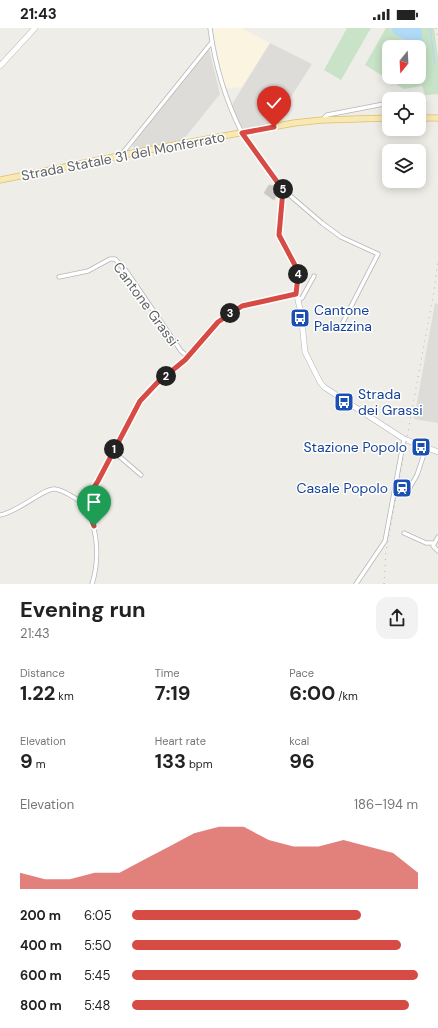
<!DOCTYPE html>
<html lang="en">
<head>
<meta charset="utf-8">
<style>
	:root { --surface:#fff; --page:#f2f2f2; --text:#222; --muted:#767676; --accent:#d74b45 }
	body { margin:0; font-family:"DM Sans",sans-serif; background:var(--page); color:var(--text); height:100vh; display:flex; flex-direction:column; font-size:15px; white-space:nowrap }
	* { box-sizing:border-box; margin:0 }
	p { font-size:13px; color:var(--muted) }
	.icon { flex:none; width:22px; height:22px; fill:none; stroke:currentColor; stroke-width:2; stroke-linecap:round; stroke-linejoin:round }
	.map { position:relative; height:556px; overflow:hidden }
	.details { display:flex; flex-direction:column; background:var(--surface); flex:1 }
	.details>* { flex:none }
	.needle { width:26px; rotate:198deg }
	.tools { position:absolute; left:382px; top:12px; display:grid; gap:8px }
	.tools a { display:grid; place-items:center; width:44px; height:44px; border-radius:8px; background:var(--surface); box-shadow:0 2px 10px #0003; font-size:20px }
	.pin { position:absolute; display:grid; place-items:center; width:34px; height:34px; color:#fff; margin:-41px -17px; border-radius:50% 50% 50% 0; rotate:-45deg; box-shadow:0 0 4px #0007 }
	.pin .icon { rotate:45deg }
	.km { position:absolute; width:20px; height:20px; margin:-10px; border-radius:50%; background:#222; color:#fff; font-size:11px; line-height:20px; text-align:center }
	.round { display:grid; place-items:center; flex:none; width:42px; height:42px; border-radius:12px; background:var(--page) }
	.summary { display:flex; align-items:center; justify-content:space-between; height:68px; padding:0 20px }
	h1 { font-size:22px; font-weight:700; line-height:30px }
	.stats { display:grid; grid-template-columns:repeat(3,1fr); gap:6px; height:68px; padding:4px 20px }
	.stats div { display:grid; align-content:center }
	.stats b { font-size:20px; font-weight:700 }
	.stats small { font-size:11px; font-weight:400 }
	.stats p { font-size:11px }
	.chart { height:112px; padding:8px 20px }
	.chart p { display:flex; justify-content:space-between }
	.chart svg { width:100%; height:72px; margin-top:4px; fill:var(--accent); opacity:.7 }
	ul { padding:0 20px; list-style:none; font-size:13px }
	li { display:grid; grid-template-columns:64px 48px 1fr; align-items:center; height:30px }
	li i { height:10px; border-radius:5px; background:var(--accent) }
	.status { display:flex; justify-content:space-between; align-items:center; height:28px; padding:0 20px; background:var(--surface); direction:ltr }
	.status svg { height:11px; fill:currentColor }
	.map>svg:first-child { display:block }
	.commercial { fill:#fbf4e0 }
	.industrial { fill:#dedcd9 }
	.green { fill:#c8e3c7; fill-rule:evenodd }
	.water { fill:#b0daf6 }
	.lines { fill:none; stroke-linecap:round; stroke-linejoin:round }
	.stream { stroke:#b0daf6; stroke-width:1 }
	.building { fill:#cbc8c4; stroke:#d3cec6 }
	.street-casing { stroke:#b4b7ba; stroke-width:5 }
	.secondary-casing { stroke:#b3b6ba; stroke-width:6 }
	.primary-casing { stroke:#e3bd6c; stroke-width:7 }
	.street { stroke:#fff; stroke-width:3.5 }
	.secondary { stroke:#fff; stroke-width:5 }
	.primary { stroke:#f7e9b4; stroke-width:5.5 }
	.rail { stroke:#b5b6b6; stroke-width:1; stroke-dasharray:1 5; stroke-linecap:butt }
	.route-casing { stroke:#fff; stroke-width:8 }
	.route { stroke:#d74b45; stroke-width:5 }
	.labels { text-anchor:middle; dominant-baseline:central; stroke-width:3; stroke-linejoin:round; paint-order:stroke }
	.street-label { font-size:14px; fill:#5e6266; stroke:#fff }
	.transit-label { font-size:14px; fill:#164399; stroke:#fff; text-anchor:start }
</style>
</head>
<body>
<div class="status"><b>21:43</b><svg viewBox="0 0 49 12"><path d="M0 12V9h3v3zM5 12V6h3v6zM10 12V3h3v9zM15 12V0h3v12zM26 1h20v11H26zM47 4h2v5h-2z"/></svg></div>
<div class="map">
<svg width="438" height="556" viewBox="0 0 438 556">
	<rect width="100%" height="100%" fill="#efede7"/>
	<polygon class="commercial" points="213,0 241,0 270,15 242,59 224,61"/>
	<g class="industrial">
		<polygon points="270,15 312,36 273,97 242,101 231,78"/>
		<polygon points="209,21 220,66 183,112 135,121 132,117"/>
		<polygon points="435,275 438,276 438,395 414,391"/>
	</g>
	<g class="green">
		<polygon points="347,0 371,0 341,52 324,42"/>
		<path d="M386,0H434L438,30V66L425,67L422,58L404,61L365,37ZM389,19H419V49H389Z"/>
	</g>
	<polygon class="water" points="392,0 421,0 423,16 417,17 396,7 393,4"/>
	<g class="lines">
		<polyline class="stream" points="430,0 435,37"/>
	</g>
	<polygon class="building" points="269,157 275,158 272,163 277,166 274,172 264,165"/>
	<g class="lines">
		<defs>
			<g id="street">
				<path d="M210,0C215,38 225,71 242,105"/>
				<polyline points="409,71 422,69"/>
				<polyline points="322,92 327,87 389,75"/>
				<polyline points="121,127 212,14"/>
				<polyline points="283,163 287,165 322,195 341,209 378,226 343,294"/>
				<polyline points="59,249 88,243 110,231 115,231 127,244 181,323 187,328"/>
				<polyline points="298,272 302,270 314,248"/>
				<polyline points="113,423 141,447"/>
				<polyline points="407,460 409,461 417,447 426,420"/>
				<path d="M0,487C17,485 45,459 55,461C65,462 74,471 83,474"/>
				<polyline points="404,505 426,515 434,515"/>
				<polyline points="438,509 433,518 438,523"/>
				<path d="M92,556C99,534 100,495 81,479L98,453L140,373L157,355L185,332L218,293L241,277L296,266"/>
				<polyline points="356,556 385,513 404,411"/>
			</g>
			<g id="secondary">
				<polyline points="0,38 35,0"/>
				<polyline points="242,105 283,162 279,207 297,241 298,252 296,264 301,285 305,324 320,354 324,359 404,411 438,424"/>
			</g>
			<g id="primary">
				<polyline points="419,90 438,90"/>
				<polyline points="0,152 153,121 294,95 322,92 389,90"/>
			</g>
		</defs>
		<use href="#street" class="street-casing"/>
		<use href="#secondary" class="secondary-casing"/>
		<use href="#primary" class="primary-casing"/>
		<use href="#street" class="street"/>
		<use href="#secondary" class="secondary"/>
		<use href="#primary" class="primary"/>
		<g class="rail">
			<polyline points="436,0 438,11"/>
			<polyline points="384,556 386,523 434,263 438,232"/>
		</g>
	</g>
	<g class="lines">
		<defs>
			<polyline id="route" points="94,498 90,488 81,479 98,453 140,373 157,355 185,332 218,294 242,278 296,266 298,248 297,241 279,207 283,162 242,105 274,99"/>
		</defs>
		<use href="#route" class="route-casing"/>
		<use href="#route" class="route"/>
	</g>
	<defs>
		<symbol id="bus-square" viewBox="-11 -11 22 22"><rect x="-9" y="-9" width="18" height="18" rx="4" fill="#1a4fb4" stroke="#fff"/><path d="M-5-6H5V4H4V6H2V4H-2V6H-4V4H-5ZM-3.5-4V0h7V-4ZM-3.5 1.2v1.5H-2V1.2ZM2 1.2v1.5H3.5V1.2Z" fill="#fff"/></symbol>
		<symbol id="station-square" viewBox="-11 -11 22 22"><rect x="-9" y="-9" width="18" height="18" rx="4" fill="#1a4fb4" stroke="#fff"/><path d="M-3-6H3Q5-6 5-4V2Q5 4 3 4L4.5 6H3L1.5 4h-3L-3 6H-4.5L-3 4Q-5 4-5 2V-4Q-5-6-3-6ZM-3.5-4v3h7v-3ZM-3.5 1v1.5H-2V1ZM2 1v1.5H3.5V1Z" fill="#fff"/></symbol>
	</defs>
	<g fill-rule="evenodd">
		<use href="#bus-square" x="289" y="279" width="22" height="22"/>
		<use href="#bus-square" x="333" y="363" width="22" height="22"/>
		<use href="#bus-square" x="410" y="408" width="22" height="22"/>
		<use href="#station-square" x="391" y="449" width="22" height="22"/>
	</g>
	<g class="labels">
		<g class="street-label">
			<text transform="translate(123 128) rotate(-11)">Strada Statale 31 del Monferrato</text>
			<text transform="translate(146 276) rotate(54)">Cantone Grassi</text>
		</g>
		<g class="transit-label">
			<text x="314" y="282">Cantone<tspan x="314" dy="16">Palazzina</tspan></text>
			<text x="358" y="366">Strada<tspan x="358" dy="16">dei Grassi</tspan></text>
			<text x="407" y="419" text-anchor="end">Stazione Popolo</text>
			<text x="388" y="460" text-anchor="end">Casale Popolo</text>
		</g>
	</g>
</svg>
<div class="tools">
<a><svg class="needle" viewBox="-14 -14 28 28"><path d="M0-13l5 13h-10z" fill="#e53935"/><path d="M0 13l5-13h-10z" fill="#767676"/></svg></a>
<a><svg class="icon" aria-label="locate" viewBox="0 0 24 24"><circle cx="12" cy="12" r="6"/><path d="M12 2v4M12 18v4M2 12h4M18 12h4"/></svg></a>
<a><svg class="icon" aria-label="layers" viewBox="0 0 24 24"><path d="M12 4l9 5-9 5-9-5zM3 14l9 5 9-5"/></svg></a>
</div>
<div class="pin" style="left:94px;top:498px;background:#1e9e55"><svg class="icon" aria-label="arrive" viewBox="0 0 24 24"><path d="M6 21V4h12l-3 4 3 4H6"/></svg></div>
<div class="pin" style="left:274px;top:99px;background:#d93025"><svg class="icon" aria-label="check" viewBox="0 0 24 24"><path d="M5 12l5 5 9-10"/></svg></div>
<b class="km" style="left:114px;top:421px">1</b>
<b class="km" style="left:166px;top:348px">2</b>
<b class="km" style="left:230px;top:285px">3</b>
<b class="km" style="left:298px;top:246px">4</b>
<b class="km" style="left:283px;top:161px">5</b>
</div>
<section class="details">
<div class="summary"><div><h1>Evening run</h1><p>21:43</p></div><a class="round"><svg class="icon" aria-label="share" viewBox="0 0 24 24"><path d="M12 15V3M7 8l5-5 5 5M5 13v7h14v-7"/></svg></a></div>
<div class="stats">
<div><p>Distance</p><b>1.22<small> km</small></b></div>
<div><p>Time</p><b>7:19</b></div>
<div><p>Pace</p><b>6:00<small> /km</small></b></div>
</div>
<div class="stats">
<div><p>Elevation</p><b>9<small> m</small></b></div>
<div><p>Heart rate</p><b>133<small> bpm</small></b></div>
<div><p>kcal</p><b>96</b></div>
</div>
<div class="chart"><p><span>Elevation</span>186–194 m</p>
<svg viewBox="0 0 160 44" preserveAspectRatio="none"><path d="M0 44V34L10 38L20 38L30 34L40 34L50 26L60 18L70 10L80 6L90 6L100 14L110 18L120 18L130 14L140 18L150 22L160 34V44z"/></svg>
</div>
<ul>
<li><b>200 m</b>6:05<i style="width:80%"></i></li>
<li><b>400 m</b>5:50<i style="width:94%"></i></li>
<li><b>600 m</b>5:45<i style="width:100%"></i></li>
<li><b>800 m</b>5:48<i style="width:97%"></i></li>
</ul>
</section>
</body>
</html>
